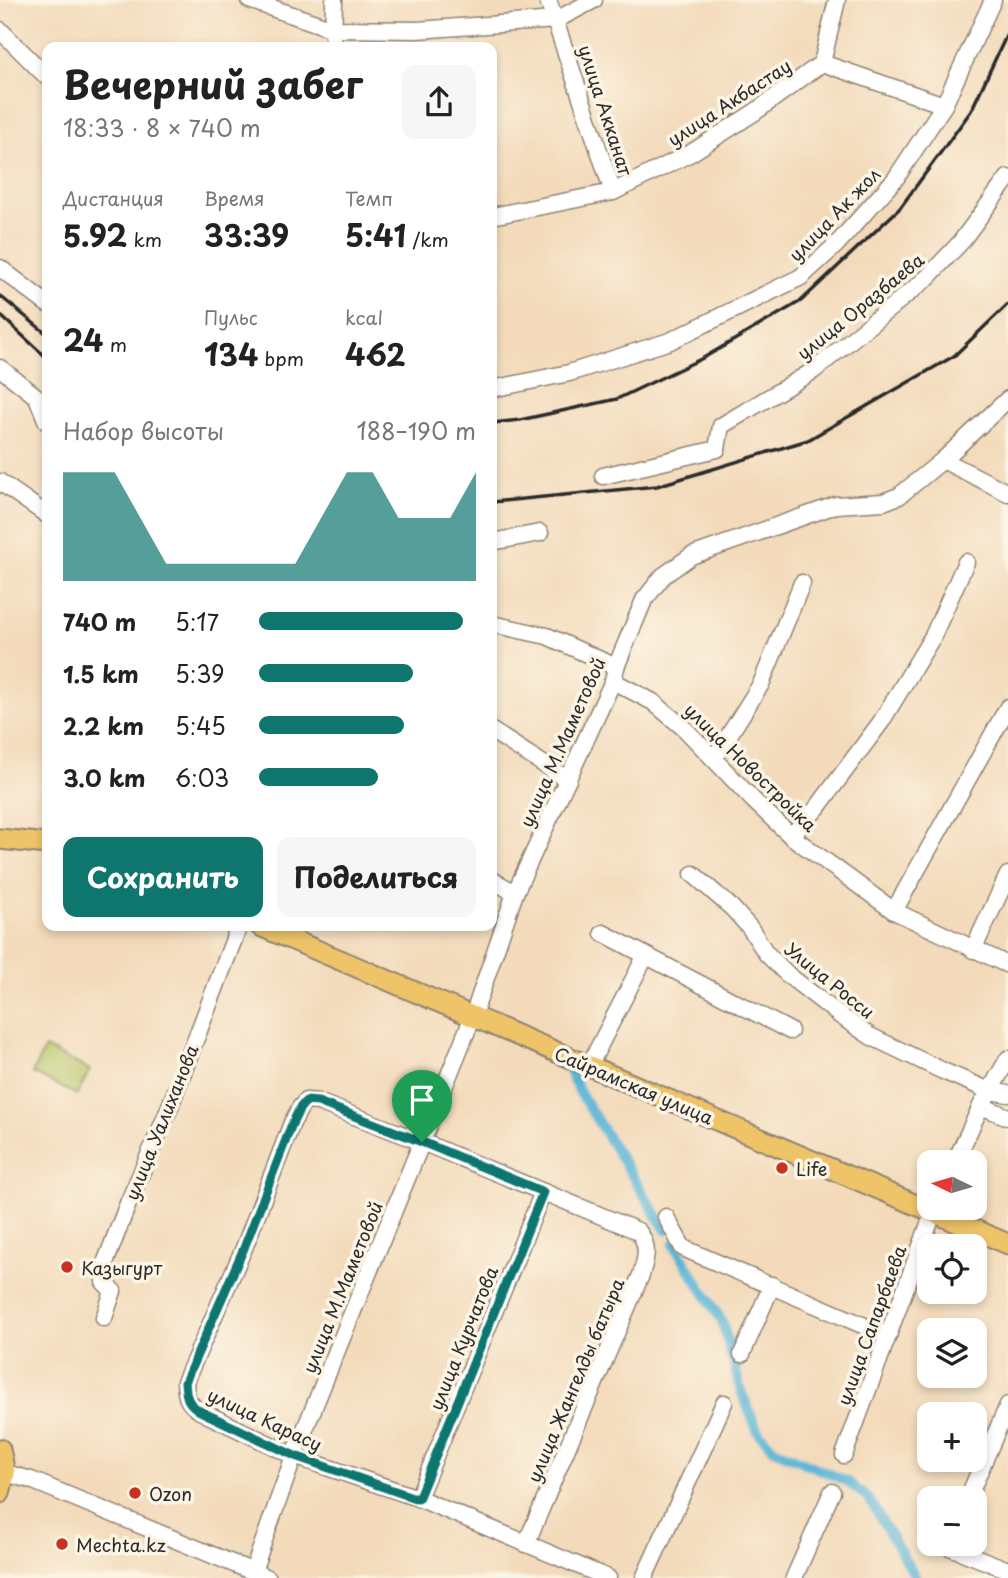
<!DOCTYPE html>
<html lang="ru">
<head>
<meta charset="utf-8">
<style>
	:root { --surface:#fff; --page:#f6f6f6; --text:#222; --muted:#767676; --accent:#0f766e }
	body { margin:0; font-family:"Playpen Sans",sans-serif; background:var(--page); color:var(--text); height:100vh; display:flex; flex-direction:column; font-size:26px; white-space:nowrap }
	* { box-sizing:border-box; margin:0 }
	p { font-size:23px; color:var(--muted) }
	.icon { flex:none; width:38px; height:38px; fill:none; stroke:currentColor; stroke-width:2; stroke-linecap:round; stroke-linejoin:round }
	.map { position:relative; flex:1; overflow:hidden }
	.details { position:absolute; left:42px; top:42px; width:455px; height:889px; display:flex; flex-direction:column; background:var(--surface); border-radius:14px; box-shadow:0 4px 10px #0003 }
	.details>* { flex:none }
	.needle { width:46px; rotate:275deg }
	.fabs { position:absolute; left:917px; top:1150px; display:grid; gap:14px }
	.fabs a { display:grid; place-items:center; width:70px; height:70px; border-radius:14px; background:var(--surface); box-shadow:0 4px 10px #0003; font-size:35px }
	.pin { position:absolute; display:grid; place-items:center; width:60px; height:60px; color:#fff; margin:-72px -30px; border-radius:50% 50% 50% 0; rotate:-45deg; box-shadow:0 0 7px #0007 }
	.pin .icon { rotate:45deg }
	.round { display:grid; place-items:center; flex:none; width:74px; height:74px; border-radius:14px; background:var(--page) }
	.overview { display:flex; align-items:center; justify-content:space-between; height:119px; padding:0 21px }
	h1 { font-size:38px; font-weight:700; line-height:52px }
	.metrics { display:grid; grid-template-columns:repeat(3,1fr); gap:10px; height:119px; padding:7px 21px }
	.metrics div { display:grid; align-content:center }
	.metrics b { font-size:30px; font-weight:700 }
	.metrics small { font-size:19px; font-weight:400 }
	.metrics p { font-size:19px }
	.chart { height:196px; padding:14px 21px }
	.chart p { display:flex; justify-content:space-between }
	.chart svg { width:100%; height:126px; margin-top:7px; fill:var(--accent); opacity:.7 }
	.primary-button { display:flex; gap:14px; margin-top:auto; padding:14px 21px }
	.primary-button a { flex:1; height:80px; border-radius:14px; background:var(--accent); color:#fff; font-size:28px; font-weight:700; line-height:80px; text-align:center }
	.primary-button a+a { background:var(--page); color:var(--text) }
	ul { padding:0 21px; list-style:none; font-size:23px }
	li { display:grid; grid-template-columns:112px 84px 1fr; align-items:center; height:52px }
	li i { height:18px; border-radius:9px; background:var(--accent) }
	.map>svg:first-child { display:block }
	.garden { fill:#b8c669; stroke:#72784a; stroke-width:2 }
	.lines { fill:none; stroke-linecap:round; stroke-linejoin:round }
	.canal { stroke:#58b4d6; stroke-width:10 }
	.minor-casing { stroke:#8f8272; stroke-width:19 }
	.major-casing { stroke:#8f8272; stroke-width:23 }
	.minor { stroke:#fff; stroke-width:16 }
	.major { stroke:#efc469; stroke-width:19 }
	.rail { stroke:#2b2b2b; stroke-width:3.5 }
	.route-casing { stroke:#fff; stroke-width:14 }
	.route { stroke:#0f766e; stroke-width:9 }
	.poi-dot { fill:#c8321e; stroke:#fcf5e5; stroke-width:2.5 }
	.labels { text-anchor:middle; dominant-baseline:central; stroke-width:7; stroke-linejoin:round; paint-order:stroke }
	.street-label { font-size:18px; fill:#2b2b2b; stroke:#fcf5e5 }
	.poi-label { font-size:18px; fill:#2b2b2b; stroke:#fcf5e5; text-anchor:start }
</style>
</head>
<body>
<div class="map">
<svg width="1008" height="1578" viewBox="0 0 1008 1578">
	<rect width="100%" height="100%" fill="#fcf5e5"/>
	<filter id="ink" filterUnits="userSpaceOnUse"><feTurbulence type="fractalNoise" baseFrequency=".0143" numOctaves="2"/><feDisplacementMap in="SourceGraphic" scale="14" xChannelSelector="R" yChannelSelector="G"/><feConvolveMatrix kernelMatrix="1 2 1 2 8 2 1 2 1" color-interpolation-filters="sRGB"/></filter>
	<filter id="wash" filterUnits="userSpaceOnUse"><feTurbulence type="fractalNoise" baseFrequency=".00686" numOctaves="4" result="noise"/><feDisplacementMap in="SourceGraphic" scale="28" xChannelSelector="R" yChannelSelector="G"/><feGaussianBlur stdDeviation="1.57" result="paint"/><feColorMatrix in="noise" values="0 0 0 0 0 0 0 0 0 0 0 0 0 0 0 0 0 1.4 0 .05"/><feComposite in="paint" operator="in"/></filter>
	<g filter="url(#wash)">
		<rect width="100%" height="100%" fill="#f3daba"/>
		<polygon class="garden" points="45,1048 90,1070 77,1095 32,1073"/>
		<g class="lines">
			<g class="canal">
				<polyline points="569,1071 580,1093 666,1230"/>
				<polyline points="674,1244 722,1321 741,1391 758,1432 774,1449 848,1482 869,1499 916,1578"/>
			</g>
		</g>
	</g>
	<g filter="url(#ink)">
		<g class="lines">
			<defs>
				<g id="minor">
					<polyline points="249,0 333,29 417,30 556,20 594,0"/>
					<polyline points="548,0 613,192"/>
					<polyline points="0,30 47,77"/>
					<polyline points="333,47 334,0"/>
					<polyline points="822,63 837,0"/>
					<polyline points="492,216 613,192 691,153 755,112 822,63 944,105"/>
					<polyline points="0,268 47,304"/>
					<polyline points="0,368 37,397 47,422"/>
					<polyline points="492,389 569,373 670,341 801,277 836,245 896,178 944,105 993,0"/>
					<polyline points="943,460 1008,493"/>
					<polyline points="603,476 717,449 721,426 813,371 927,278 960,243 1008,178"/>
					<polyline points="0,482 47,515"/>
					<polyline points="492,542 540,533"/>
					<polyline points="492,624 547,636 616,667"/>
					<polyline points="613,681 653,702 685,729 753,800 791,836 894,911 1008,965"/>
					<polyline points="492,731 568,780"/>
					<polyline points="714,759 761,684 802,583"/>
					<polyline points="791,836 817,808 881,722 933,636 966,562"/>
					<polyline points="693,874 732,908 750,928 766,953 788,975 842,1017 870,1036 943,1071 990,1091 1008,1094"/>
					<polyline points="492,880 515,893"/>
					<polyline points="894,911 1008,707"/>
					<polyline points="603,933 790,1031"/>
					<polyline points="973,950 1008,875"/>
					<polyline points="589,1066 645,957"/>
					<polyline points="981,1106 1008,1117"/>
					<polyline points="955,1162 981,1106 1008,1059"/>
					<polyline points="666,1217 683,1248 888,1336"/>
					<polyline points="104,1318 113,1291 104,1282 104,1266 129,1201 167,1114 239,926"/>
					<polyline points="742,1354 772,1285"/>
					<polyline points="844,1455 935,1208"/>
					<polyline points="5,1473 31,1480 268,1578"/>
					<polyline points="418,1498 543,1192"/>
					<polyline points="968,1498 1008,1405"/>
					<path d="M526,1544L641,1275C646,1258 650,1246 638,1231L422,1142L318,1102L306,1101L300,1108L292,1123L244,1248L185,1382C186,1397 187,1403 200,1411L294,1456L418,1498L608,1578"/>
					<polyline points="948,1544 947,1546 1008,1570"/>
					<polyline points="253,1571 294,1456 473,1016 515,893 613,681 616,667 644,600 663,576 691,556 836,505 883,502 899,496 943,460 1008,399"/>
					<polyline points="644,1578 724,1403"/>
					<polyline points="794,1578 832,1492"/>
				</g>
				<g id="major">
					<polyline points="0,839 47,844"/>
					<polyline points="260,926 1008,1244"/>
					<polyline points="0,1449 5,1473 0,1493"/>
				</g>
			</defs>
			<use href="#minor" class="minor-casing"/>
			<use href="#major" class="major-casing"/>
			<use href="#minor" class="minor"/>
			<use href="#major" class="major"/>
			<g class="rail">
				<polyline points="0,296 47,334"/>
				<polyline points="0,315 47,358"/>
				<polyline points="492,423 520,420 617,399 705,357 801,301 900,208 971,111 1008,32"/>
				<polyline points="492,502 657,486 808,440 954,356 1008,304"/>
			</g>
		</g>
	</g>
	<g class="lines" filter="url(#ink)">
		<defs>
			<path id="route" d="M306,1101L318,1102L422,1142L543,1192L418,1499L295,1456L200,1411C187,1403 186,1397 185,1382L244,1248L292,1124L300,1108Z"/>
		</defs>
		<use href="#route" class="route-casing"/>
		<use href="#route" class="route"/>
	</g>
	<g class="poi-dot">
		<circle cx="782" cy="1168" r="7"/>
		<circle cx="67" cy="1267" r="7"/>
		<circle cx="135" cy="1493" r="7"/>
		<circle cx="62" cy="1544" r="7"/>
	</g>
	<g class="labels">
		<g class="street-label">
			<text transform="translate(729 102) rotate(-33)">улица Акбастау</text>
			<text transform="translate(606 110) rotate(72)">улица Акканат</text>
			<text transform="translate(834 214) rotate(-46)">улица Ак жол</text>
			<text transform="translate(860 306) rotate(-39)">улица Оразбаева</text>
			<text transform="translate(562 742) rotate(-66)">улица М.Маметовой</text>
			<text transform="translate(751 767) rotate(44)">улица Новостройка</text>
			<text transform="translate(830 980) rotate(39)">Улица Росси</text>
			<text transform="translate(634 1085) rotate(23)">Сайрамская улица</text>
			<text transform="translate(161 1122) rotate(-68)">улица Уалиханова</text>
			<text transform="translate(342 1287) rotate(-68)">улица М.Маметовой</text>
			<text transform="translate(871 1325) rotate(-70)">улица Сапарбаева</text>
			<text transform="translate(463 1338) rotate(-68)">улица Курчатова</text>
			<text transform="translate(575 1380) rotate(-67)">улица Жангелды батыра</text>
			<text transform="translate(265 1419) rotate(25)">улица Карасу</text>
		</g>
		<g class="poi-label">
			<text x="796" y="1168">Life</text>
			<text x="81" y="1267">Казыгурт</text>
			<text x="149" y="1493">Ozon</text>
			<text x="76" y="1544">Mechta.kz</text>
		</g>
	</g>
</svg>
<div class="fabs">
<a><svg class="needle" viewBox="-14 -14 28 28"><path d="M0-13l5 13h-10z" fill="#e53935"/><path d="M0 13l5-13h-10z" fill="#767676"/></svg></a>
<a><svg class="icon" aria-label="locate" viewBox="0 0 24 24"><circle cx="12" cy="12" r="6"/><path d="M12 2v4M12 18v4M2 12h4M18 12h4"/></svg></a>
<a><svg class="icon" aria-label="layers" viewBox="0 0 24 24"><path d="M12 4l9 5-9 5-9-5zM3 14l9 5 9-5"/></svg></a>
<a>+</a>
<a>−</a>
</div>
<div class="pin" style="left:422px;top:1142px;background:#1e9e55"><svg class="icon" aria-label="arrive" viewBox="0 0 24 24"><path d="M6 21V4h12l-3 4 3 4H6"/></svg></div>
<section class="details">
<div class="overview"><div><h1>Вечерний забег</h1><p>18:33 · 8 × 740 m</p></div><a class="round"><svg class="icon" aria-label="share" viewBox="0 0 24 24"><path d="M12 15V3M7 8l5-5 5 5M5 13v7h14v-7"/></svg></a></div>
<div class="metrics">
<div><p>Дистанция</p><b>5.92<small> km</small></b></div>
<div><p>Время</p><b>33:39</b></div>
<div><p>Темп</p><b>5:41<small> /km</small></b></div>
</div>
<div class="metrics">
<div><b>24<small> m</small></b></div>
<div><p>Пульс</p><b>134<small> bpm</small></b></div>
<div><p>kcal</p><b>462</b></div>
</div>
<div class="chart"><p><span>Набор высоты</span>188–190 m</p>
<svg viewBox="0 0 160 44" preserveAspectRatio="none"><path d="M0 44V6L10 6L20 6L30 22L40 38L50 38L60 38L70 38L80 38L90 38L100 22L110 6L120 6L130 22L140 22L150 22L160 6V44z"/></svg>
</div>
<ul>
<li><b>740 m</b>5:17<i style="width:94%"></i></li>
<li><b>1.5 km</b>5:39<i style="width:71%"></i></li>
<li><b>2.2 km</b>5:45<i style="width:67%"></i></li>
<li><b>3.0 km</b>6:03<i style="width:55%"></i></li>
</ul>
<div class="primary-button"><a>Сохранить</a><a>Поделиться</a></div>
</section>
</div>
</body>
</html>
